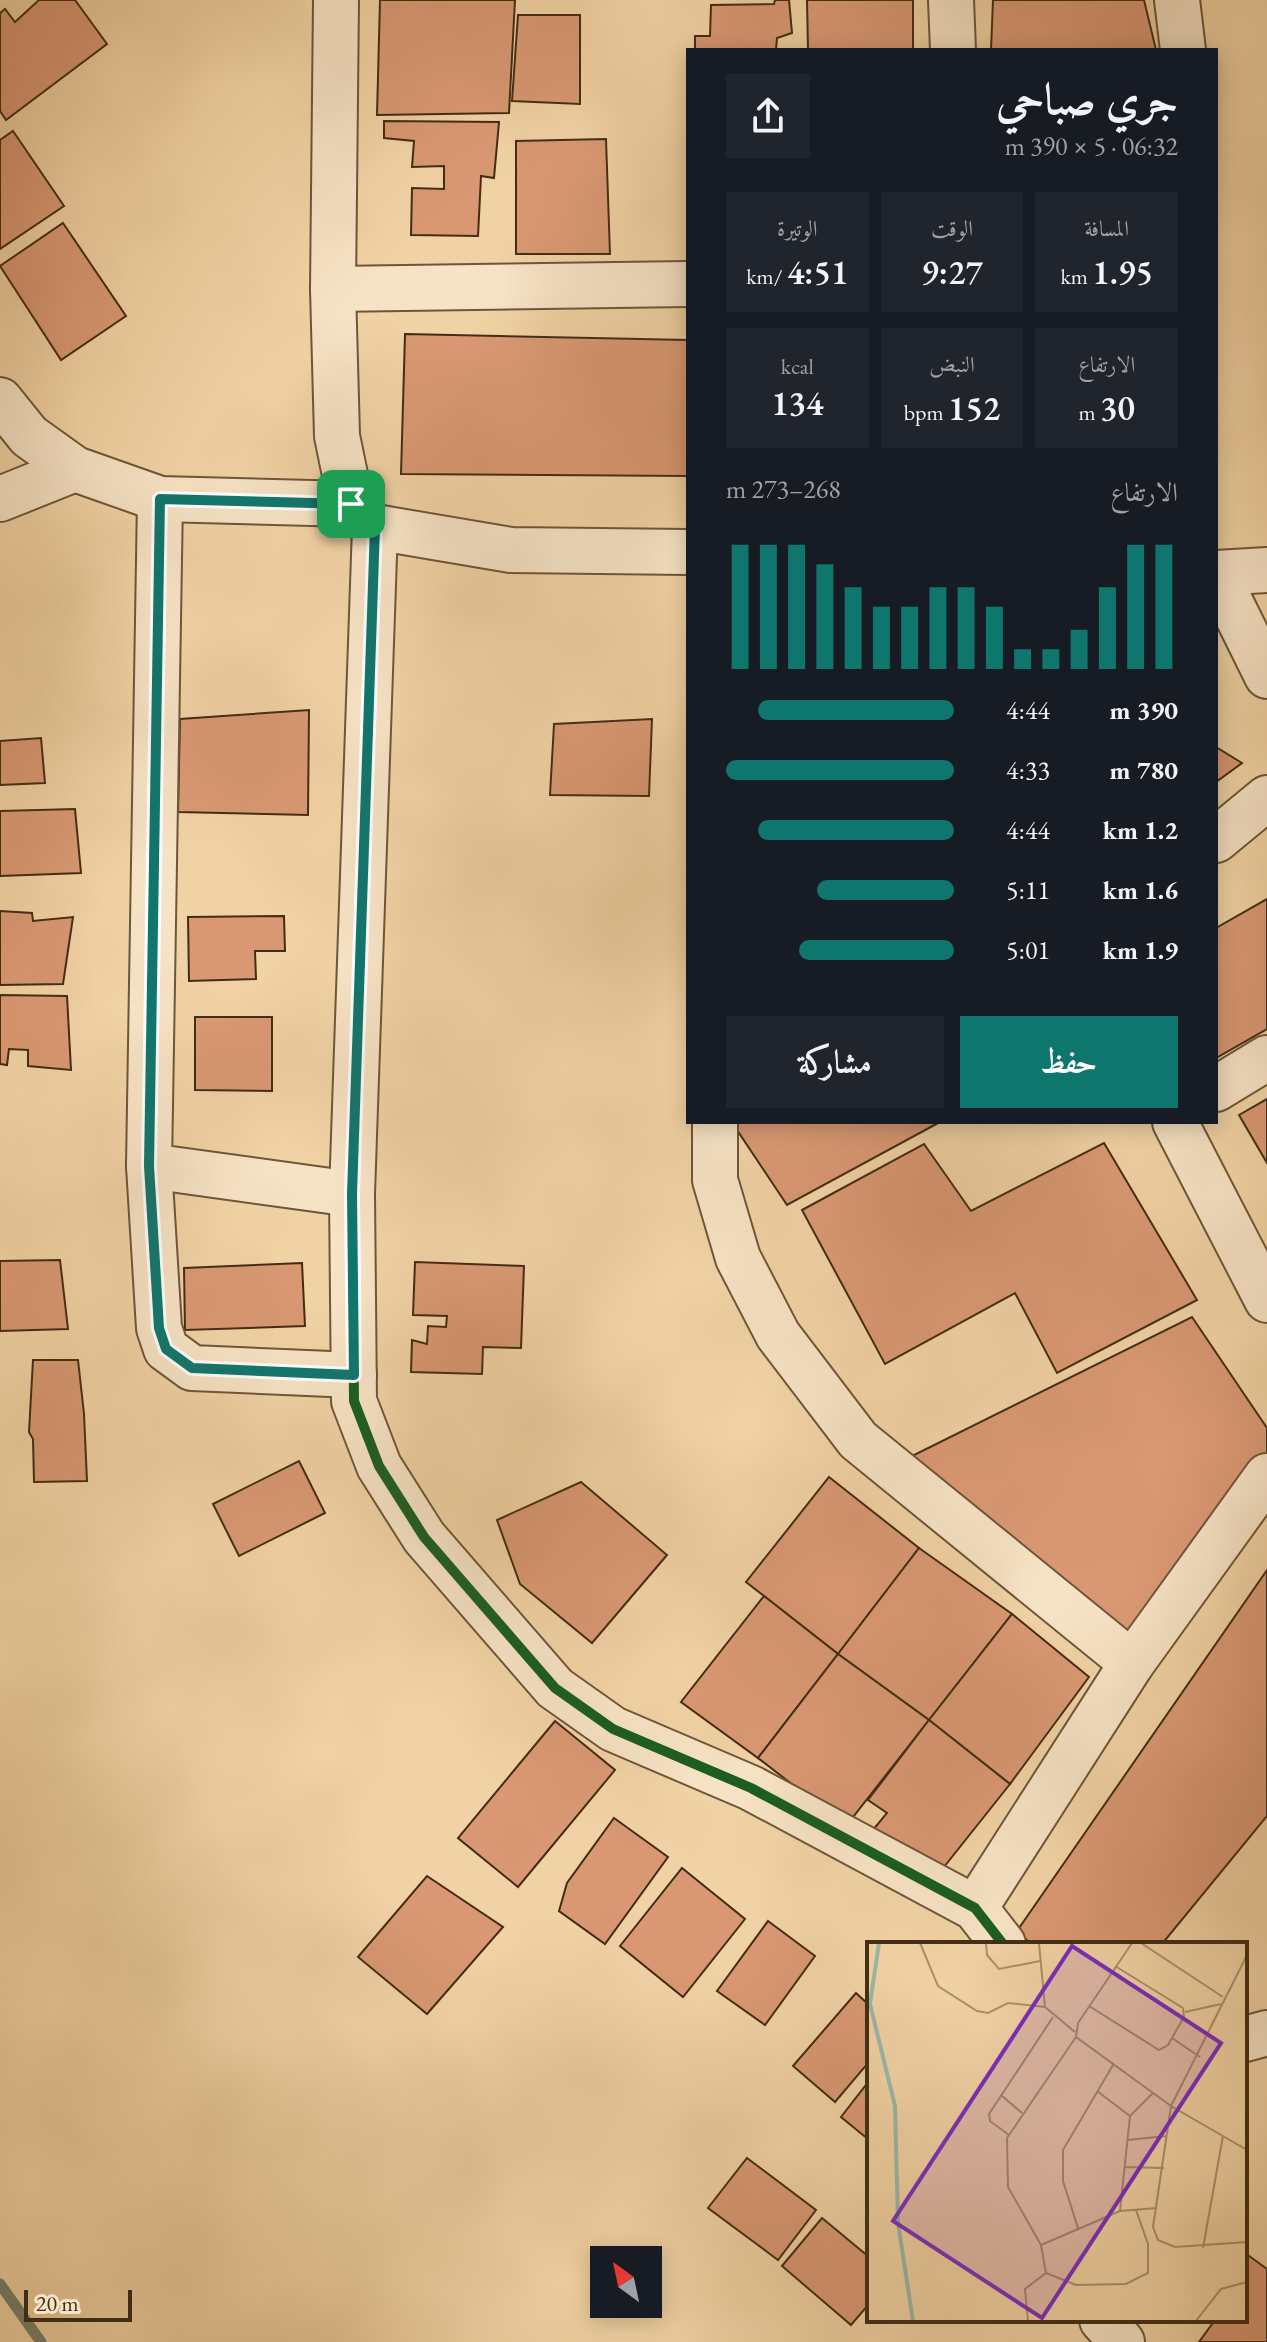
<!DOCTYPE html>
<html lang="ar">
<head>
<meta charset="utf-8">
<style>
	:root { --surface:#171b24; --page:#20242c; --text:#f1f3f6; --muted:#9ea1a6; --accent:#0f766e }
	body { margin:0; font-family:"EB Garamond",Amiri,serif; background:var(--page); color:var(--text); direction:rtl; height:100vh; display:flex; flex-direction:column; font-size:30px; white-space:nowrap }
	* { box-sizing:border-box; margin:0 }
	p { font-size:26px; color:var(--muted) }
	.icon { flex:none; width:44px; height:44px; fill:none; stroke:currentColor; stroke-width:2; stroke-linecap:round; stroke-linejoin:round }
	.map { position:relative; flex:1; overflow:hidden; direction:ltr }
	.sheet { position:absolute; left:686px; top:48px; width:532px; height:1076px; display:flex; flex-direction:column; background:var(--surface); border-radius:0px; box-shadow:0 4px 20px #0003; direction:rtl }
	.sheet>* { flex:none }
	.needle { width:52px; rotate:327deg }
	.buttons { position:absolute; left:590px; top:2246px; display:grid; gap:16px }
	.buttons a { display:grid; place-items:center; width:72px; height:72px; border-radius:0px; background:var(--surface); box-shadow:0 4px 20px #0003; font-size:40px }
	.scale { position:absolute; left:24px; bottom:20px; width:108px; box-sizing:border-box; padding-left:8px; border:4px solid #422d14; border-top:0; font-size:22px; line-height:28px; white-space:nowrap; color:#422d14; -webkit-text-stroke:6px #f6e2c4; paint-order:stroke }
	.pin { position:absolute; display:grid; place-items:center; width:68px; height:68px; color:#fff; margin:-34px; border-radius:16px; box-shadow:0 4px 12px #0006 }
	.round { display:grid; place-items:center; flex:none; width:84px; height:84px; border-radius:0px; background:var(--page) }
	.overview { display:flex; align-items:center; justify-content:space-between; height:136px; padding:0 40px }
	h1 { font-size:44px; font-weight:600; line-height:60px }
	.stats { display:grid; grid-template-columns:repeat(3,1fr); gap:12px; height:136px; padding:8px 40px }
	.stats div { display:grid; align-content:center; border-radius:0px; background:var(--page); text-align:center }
	.stats b { font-size:34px; font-weight:600 }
	.stats small { font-size:22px; font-weight:400 }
	.stats p { font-size:22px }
	.chart { height:224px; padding:16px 40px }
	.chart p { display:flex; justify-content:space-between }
	.chart svg { width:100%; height:144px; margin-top:8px; stroke:var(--accent); stroke-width:6 }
	.primary-button { display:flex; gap:16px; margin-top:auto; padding:16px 40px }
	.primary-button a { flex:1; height:92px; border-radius:0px; background:var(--accent); color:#fff; font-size:32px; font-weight:600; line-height:92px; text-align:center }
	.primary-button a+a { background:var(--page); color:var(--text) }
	ul { padding:0 40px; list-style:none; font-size:26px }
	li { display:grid; grid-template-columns:128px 96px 1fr; align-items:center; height:60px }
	li i { height:20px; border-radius:10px; background:var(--accent) }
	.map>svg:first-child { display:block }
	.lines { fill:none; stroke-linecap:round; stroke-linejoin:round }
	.stream { stroke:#77806d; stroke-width:11 }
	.building { fill:#d99873; stroke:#422d14; stroke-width:2 }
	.minor-casing { stroke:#6e5638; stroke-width:48 }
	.minor { stroke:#f6e2c4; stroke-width:44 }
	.cycleway-casing { stroke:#f6e2c4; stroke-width:15 }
	.cycleway { stroke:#1b5e20; stroke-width:10 }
	.route-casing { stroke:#fff; stroke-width:16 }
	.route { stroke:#0f766e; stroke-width:10 }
	.inset-river { fill:none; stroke:#9bb7a8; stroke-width:4 }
	.inset-road { fill:none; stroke:#ab906a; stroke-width:2 }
	.view { fill:#7b2cbf; fill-opacity:0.15; stroke:#7b2cbf; stroke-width:4 }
	.inset-edge { fill:none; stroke:#422d14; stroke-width:4 }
</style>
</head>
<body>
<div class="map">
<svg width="1267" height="2342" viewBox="0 0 1267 2342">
	<rect width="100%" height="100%" fill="#f1d2a4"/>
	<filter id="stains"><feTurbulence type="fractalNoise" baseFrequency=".0025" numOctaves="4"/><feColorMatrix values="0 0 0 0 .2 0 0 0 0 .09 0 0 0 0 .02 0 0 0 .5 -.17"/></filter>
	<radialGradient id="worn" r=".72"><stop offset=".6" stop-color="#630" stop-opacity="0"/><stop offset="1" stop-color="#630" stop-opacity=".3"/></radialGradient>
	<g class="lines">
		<polyline class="stream" points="0,2284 41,2342"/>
	</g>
	<g class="building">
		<polygon points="39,0 75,0 107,44 6,120 0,111 0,13 5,9 15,22"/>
		<polygon points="380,0 515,0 509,113 377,115"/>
		<polygon points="775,0 789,0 792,33 777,38 776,50 695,50 695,36 710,36 711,5 774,4"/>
		<polygon points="807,0 913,0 913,50 808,50"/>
		<polygon points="993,0 1144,0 1156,50 991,50"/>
		<polygon points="518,15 580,15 580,104 512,101"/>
		<polygon points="384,121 499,122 494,178 481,176 478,236 411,235 412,188 444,189 444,166 412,167 414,141 384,138"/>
		<polygon points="13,131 64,206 0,249 0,140"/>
		<polygon points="606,139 610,254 516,254 516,141"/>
		<polygon points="63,223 126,316 61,360 0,266"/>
		<polygon points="405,334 688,340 688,476 401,474"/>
		<polygon points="309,710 308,815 178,812 180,719"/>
		<polygon points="652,719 649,796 550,795 554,724"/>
		<polygon points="41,738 45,783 0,785 0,741"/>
		<polygon points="1216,747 1242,763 1216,782"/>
		<polygon points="75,809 81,873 0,876 0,811"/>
		<polygon points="1267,899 1267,1029 1216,1058 1216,928"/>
		<polygon points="0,911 32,913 33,921 73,917 63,984 0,985"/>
		<polygon points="284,916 285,951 255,951 256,979 189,981 188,917"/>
		<polygon points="0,995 67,996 71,1070 28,1066 28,1050 9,1049 7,1065 0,1064"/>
		<polygon points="195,1017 272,1017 272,1091 195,1090"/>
		<polygon points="1267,1099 1267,1163 1239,1115"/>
		<polygon points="735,1122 940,1122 787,1205 735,1127"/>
		<polygon points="1104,1143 1197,1300 1057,1373 1015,1293 885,1364 802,1210 924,1144 971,1211"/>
		<polygon points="60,1260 68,1329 0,1331 0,1261"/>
		<polygon points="415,1262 524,1266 521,1348 483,1347 482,1374 411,1372 412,1340 427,1344 428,1326 446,1327 447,1316 413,1315"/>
		<polygon points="302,1263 305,1326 185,1330 184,1268"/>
		<polygon points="1192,1317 1267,1428 1267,1456 1127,1644 910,1457"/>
		<polygon points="33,1360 78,1360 84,1414 87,1481 34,1482 33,1439 29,1432"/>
		<polygon points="299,1461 325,1513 239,1556 213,1504"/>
		<polygon points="829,1477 919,1548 838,1654 746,1582"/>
		<polygon points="581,1482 667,1555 592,1643 520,1584 497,1520"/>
		<polygon points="919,1548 1012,1614 929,1720 838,1654"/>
		<polygon points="1267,1570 1267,1816 1162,1944 1031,1944 1017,1931"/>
		<polygon points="764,1596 838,1654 758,1758 681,1702"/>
		<polygon points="1012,1614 1089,1677 1010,1784 929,1720"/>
		<polygon points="838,1654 929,1720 846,1826 758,1758"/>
		<polygon points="929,1720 1010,1784 936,1877 872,1831 887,1813 868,1800"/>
		<polygon points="555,1721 615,1770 518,1887 458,1838"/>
		<polygon points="614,1818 668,1857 605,1944 559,1911 567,1883"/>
		<polygon points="682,1868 745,1919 683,1997 620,1946"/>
		<polygon points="427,1876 503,1927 427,2014 358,1957"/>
		<polygon points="768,1921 815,1956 765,2025 717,1991"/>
		<polygon points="856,1993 869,2005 869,2062 835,2102 793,2066"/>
		<polygon points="869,2081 869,2140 841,2117"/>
		<polygon points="747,2158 816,2210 778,2260 708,2208"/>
		<polygon points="822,2218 869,2257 869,2304 851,2325 782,2266"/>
		<polygon points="1245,2253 1267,2269 1267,2342 1199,2342 1215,2320 1245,2320"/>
	</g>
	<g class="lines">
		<defs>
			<g id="minor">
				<polyline points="336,0 333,289 337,436 351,504 375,527 511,550 688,552"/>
				<polyline points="951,0 953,50"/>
				<polyline points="1177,0 1183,50"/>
				<polyline points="333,289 688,284"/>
				<polyline points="0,400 29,436 75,469 160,499 351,504"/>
				<polyline points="0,499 75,469"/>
				<polyline points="160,499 149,1166 159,1328 166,1349 192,1368 354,1375"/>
				<polyline points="375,527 352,1194 354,1401 379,1466 424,1537 555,1688 613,1729 751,1788 975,1908 1003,1944"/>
				<polyline points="1216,573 1267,676"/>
				<polyline points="1216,573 1267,570"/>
				<polyline points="1216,840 1267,798"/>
				<polyline points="1216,1089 1267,1058"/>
				<polyline points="715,1122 715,1180 738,1258 778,1335 858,1440 1132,1663"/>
				<polyline points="1175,1122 1267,1300"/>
				<polyline points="149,1166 352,1194"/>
				<polyline points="975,1908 1132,1663 1267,1476"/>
				<polyline points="1245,2039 1267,2033"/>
				<polyline points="1102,2320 1122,2342"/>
			</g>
		</defs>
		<use href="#minor" class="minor-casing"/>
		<use href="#minor" class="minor"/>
		<defs>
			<g id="cycleway">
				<polyline points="160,499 149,1166 159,1328 166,1349 192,1368 354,1375"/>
				<polyline points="375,527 352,1194 354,1401 379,1466 424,1537 555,1688 613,1729 751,1788 975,1908 1003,1944"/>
			</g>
		</defs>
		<use href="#cycleway" class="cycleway-casing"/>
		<use href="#cycleway" class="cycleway"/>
	</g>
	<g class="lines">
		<defs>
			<polygon id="route" points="160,499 351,504 375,527 352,1194 354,1375 192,1368 166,1349 159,1328 149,1166"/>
		</defs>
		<use href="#route" class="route-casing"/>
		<use href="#route" class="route"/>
	</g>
	<g transform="translate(867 1942)">
		<rect width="380" height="380" fill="#f1d2a4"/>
		<path class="inset-river" d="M12,1L3,62L28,164L31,281L46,379"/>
		<path class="inset-road" d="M53,1L71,44L110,69L121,71L141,61L178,65M119,1L120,13L132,27L173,19M172,1L178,65L208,90M265,1L211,81L209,95L304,164L380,208M274,1L356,55M380,13L304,164L286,285L291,298L308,305L380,300M222,64L292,108L301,103L317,75L316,66L248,24M318,70L354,62M209,95L140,196L141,245L174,303L179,331L209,343L259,342L281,331V302L269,268M305,96L333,115M230,149L263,174M134,153L155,171M142,193L123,179L122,172L186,75M260,198L300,194M257,225L297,226M253,269L263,174L286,151M211,286L196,239V208L246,123M174,303L253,269L290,266M336,306L356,194M161,379L158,347L179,331M329,379L354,347L380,340"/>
		<path class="view" d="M205,4L354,101L175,376L26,279Z"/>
		<rect width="380" height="380" class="inset-edge"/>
	</g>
	<rect width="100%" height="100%" filter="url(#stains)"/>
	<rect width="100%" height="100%" fill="url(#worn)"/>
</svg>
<div class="buttons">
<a><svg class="needle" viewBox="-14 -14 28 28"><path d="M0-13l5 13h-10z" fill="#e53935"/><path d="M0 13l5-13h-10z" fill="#9ea1a6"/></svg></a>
</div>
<div class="scale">20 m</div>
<div class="pin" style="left:351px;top:504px;background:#1e9e55"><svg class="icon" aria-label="arrive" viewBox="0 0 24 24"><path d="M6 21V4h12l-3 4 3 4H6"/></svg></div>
<section class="sheet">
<div class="overview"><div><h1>جري صباحي</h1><p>06:32 · 5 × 390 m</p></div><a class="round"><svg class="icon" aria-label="share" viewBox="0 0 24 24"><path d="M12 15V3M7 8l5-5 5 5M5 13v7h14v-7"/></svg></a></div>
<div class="stats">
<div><p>المسافة</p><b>1.95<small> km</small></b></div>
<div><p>الوقت</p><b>9:27</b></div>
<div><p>الوتيرة</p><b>4:51<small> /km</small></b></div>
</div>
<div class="stats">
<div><p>الارتفاع</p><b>30<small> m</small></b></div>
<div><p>النبض</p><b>152<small> bpm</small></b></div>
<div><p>kcal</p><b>134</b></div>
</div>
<div class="chart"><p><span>الارتفاع</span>268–273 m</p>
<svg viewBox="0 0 160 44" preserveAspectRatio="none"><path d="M5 44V6M15 44V6M25 44V6M35 44V12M45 44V19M55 44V25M65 44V25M75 44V19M85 44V19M95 44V25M105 44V38M115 44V38M125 44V32M135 44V19M145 44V6M155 44V6"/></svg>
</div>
<ul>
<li><b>390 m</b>4:44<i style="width:86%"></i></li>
<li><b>780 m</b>4:33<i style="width:100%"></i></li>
<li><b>1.2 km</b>4:44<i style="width:86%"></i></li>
<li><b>1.6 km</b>5:11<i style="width:60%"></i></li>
<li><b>1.9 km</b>5:01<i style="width:68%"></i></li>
</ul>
<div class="primary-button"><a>حفظ</a><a>مشاركة</a></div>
</section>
</div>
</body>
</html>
